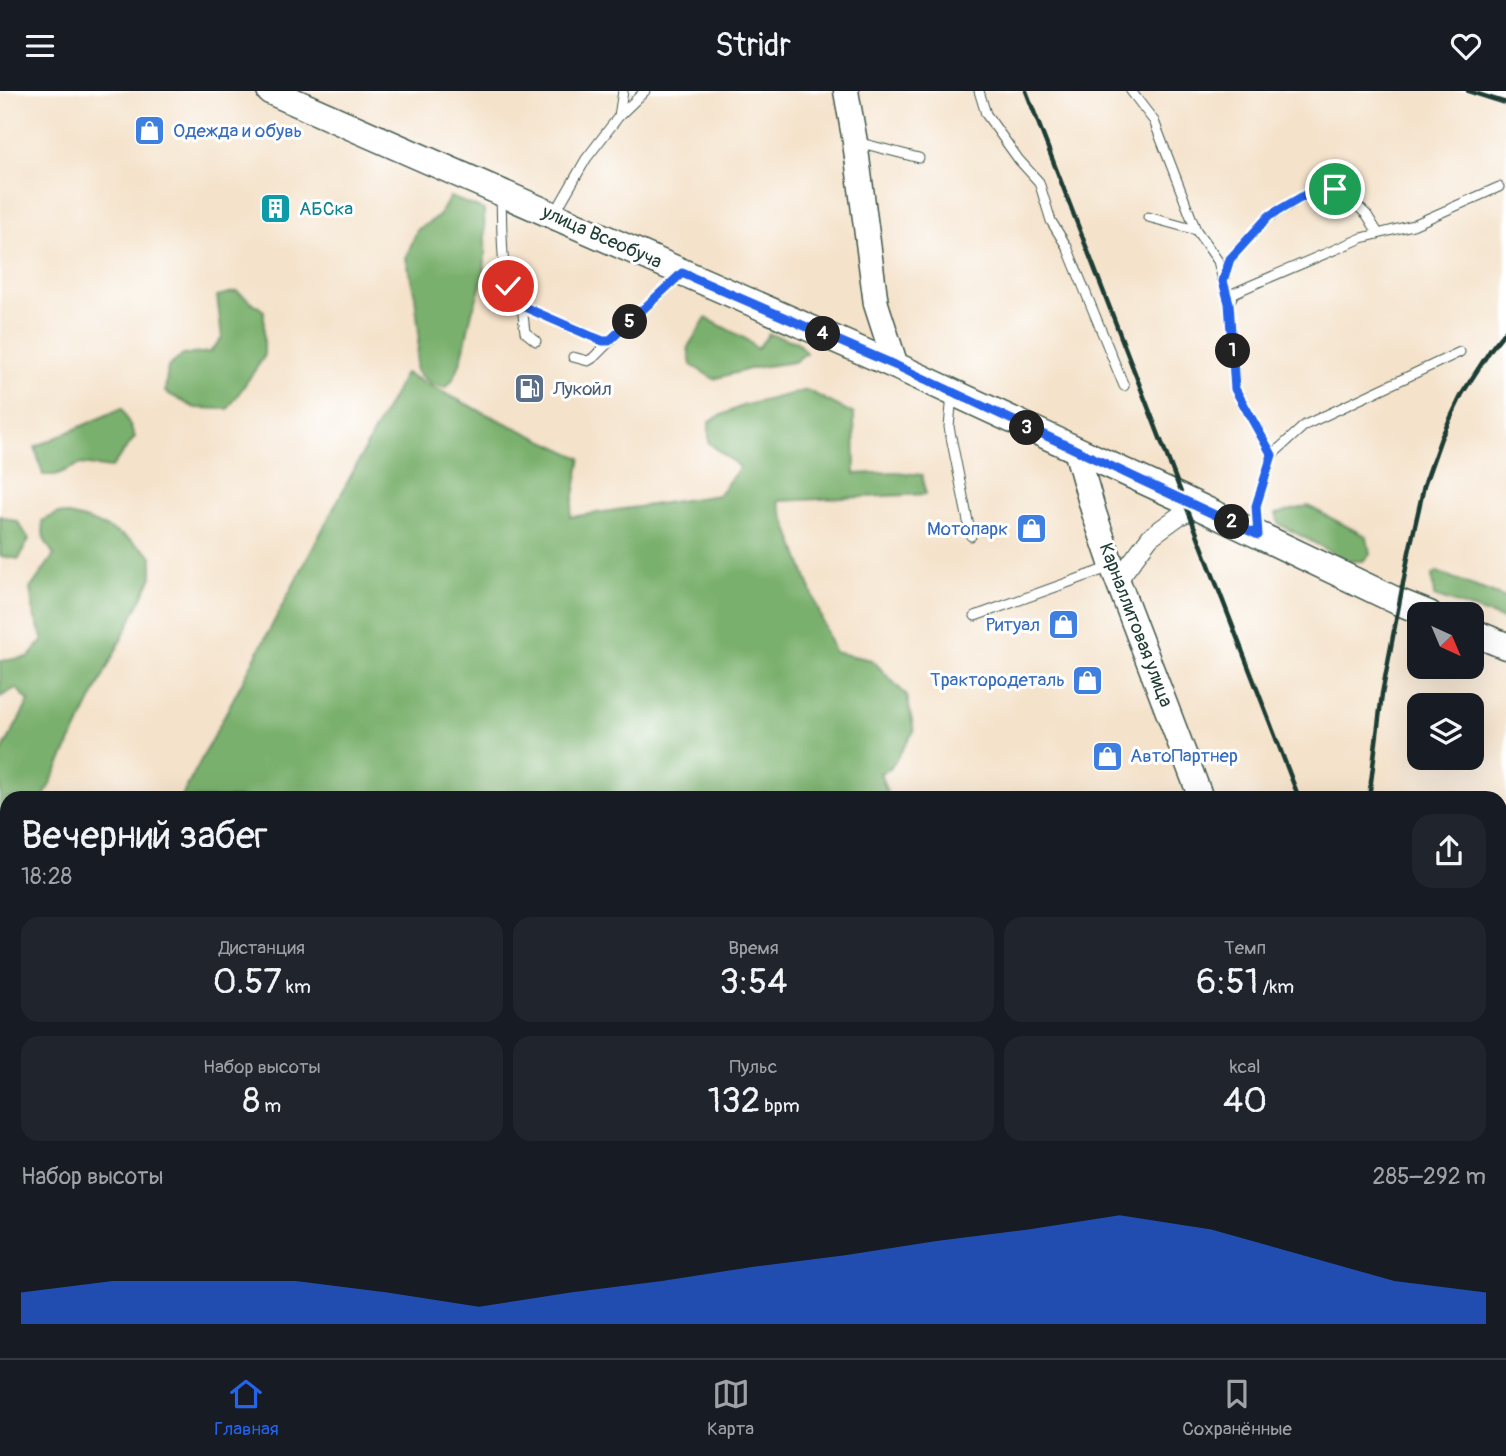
<!DOCTYPE html>
<html lang="ru">
<head>
<meta charset="utf-8">
<style>
	:root { --surface:#171b24; --page:#20242c; --text:#f1f3f6; --muted:#9ea1a6; --line:#363941; --accent:#2563eb }
	body { margin:0; font-family:Pangolin,sans-serif; background:var(--page); color:var(--text); height:100vh; display:flex; flex-direction:column; font-size:26px; white-space:nowrap }
	* { box-sizing:border-box; margin:0 }
	p { font-size:23px; color:var(--muted) }
	.icon { flex:none; width:38px; height:38px; fill:none; stroke:currentColor; stroke-width:2; stroke-linecap:round; stroke-linejoin:round }
	.map { position:relative; flex:1; overflow:hidden }
	.drawer { position:absolute; left:0px; top:700px; width:1507px; height:567px; display:flex; flex-direction:column; background:var(--surface); border-radius:21px 21px 0 0; box-shadow:0 7px 28px #0002 }
	.drawer>* { flex:none }
	.needle { width:46px; rotate:136deg }
	.fabs { position:absolute; left:1407px; top:511px; display:grid; gap:14px }
	.fabs a { display:grid; place-items:center; width:77px; height:77px; border-radius:14px; background:var(--surface); box-shadow:0 7px 28px #0002; font-size:35px }
	.pin { position:absolute; display:grid; place-items:center; width:60px; height:60px; color:#fff; margin:-30px; border:4px solid #fff; border-radius:50%; box-shadow:0 2px 7px #0007 }
	.km { position:absolute; width:35px; height:35px; margin:-18px; border-radius:50%; background:#222; color:#fff; font-size:19px; line-height:35px; text-align:center }
	.round { display:grid; place-items:center; flex:none; width:74px; height:74px; border-radius:21px; background:var(--page) }
	.summary { display:flex; align-items:center; justify-content:space-between; height:119px; padding:0 21px }
	h1 { font-size:38px; font-weight:600; line-height:52px }
	.stats { display:grid; grid-template-columns:repeat(3,1fr); gap:10px; height:119px; padding:7px 21px }
	.stats div { display:grid; align-content:center; border-radius:18px; background:var(--page); text-align:center }
	.stats b { font-size:35px; font-weight:600 }
	.stats small { font-size:19px; font-weight:400 }
	.stats p { font-size:19px }
	.chart { height:196px; padding:14px 21px }
	.chart p { display:flex; justify-content:space-between }
	.chart svg { width:100%; height:126px; margin-top:7px; fill:var(--accent); opacity:.7 }
	header { display:flex; justify-content:space-between; align-items:center; height:91px; padding:0 21px; background:var(--surface); font-size:32px; font-weight:600 }
	.tab-bar { display:flex; justify-content:space-around; align-items:center; height:98px; border-top:2px solid var(--line); background:var(--surface); font-size:19px; color:var(--muted) }
	.tab-bar a { display:grid; justify-items:center; gap:4px }
	.tab-bar .active { color:var(--accent) }
	.map>svg:first-child { display:block }
	.forest { fill:#7ab06d; stroke:#4c7650; stroke-width:2 }
	.lines { fill:none; stroke-linecap:round; stroke-linejoin:round }
	.lane-casing { stroke:#3f564a; stroke-width:11 }
	.street-casing { stroke:#3f564a; stroke-width:20 }
	.secondary-casing { stroke:#3f564a; stroke-width:27 }
	.primary-casing { stroke:#3f564a; stroke-width:29 }
	.lane { stroke:#fff; stroke-width:9 }
	.street { stroke:#fff; stroke-width:18 }
	.secondary { stroke:#fff; stroke-width:24 }
	.primary { stroke:#fff; stroke-width:26 }
	.rail { stroke:#1f3d34; stroke-width:4.5 }
	.route-casing { stroke:#fff; stroke-width:14 }
	.route { stroke:#2563eb; stroke-width:9 }
	.labels { text-anchor:middle; dominant-baseline:central; stroke-width:6; stroke-linejoin:round; paint-order:stroke }
	.shop-label { font-size:19px; fill:#366cbe; stroke:#fff; text-anchor:end }
	.culture-label { font-size:19px; fill:#0d838f; stroke:#fff; text-anchor:start }
	.street-label { font-size:19px; fill:#1f3d34; stroke:#fff }
	.service-label { font-size:19px; fill:#4e5e75; stroke:#fff; text-anchor:start }
</style>
</head>
<body>
<header><svg class="icon" aria-label="menu" viewBox="0 0 24 24"><path d="M4 6h16M4 12h16M4 18h16"/></svg>Stridr<svg class="icon" aria-label="heart" viewBox="0 0 24 24"><path d="M12 20l-8-8c-3-5 5-10 8-4 3-6 11-1 8 4z"/></svg></header>
<div class="map">
<svg width="1506" height="1267" viewBox="0 0 1506 1267">
	<rect width="100%" height="100%" fill="#fff"/>
	<filter id="ink" filterUnits="userSpaceOnUse"><feTurbulence type="fractalNoise" baseFrequency=".0143" numOctaves="2"/><feDisplacementMap in="SourceGraphic" scale="14" xChannelSelector="R" yChannelSelector="G"/><feConvolveMatrix kernelMatrix="1 2 1 2 8 2 1 2 1" color-interpolation-filters="sRGB"/></filter>
	<filter id="wash" filterUnits="userSpaceOnUse"><feTurbulence type="fractalNoise" baseFrequency=".00686" numOctaves="4" result="noise"/><feDisplacementMap in="SourceGraphic" scale="28" xChannelSelector="R" yChannelSelector="G"/><feGaussianBlur stdDeviation="1.57" result="paint"/><feColorMatrix in="noise" values="0 0 0 0 0 0 0 0 0 0 0 0 0 0 0 0 0 1.4 0 .05"/><feComposite in="paint" operator="in"/></filter>
	<g filter="url(#wash)">
		<rect width="100%" height="100%" fill="#f4e2ca"/>
		<g class="forest">
			<path d="M450,106L484,119C484,139 487,160 484,179C482,195 477,207 472,221C466,242 463,284 445,297C433,294 425,290 416,280L419,241L415,205L406,167L417,139L439,125Z"/>
			<polygon points="237,200 264,220 264,266 228,318 195,317 165,301 168,276 183,264 210,261 222,247 217,205"/>
			<polygon points="706,227 746,248 757,258 769,243 797,251 806,262 794,271 753,277 714,288 691,274 688,256"/>
			<polygon points="405,282 480,320 581,367 570,426 718,404 740,376 709,352 709,330 742,315 807,299 854,323 855,383 896,381 922,384 926,403 778,410 834,561 872,569 907,605 914,640 890,678 880,682 889,707 181,707"/>
			<polygon points="122,317 135,346 111,377 80,373 56,384 43,384 35,356"/>
			<polygon points="1308,415 1367,446 1370,463 1363,470 1348,470 1279,433 1276,423"/>
			<path d="M58,422C92,427 126,443 152,465V486L43,707H7V780L0,794V664L29,610L16,597L0,606V570L29,566L43,549L34,524L30,498L54,464L44,448L42,430Z"/>
			<polygon points="0,425 18,431 29,448 19,468 0,465"/>
			<polygon points="1437,481 1506,507 1506,529 1434,505 1432,485"/>
			<polygon points="7,1037 7,1260 713,1260 717,1267 0,1267 0,1050"/>
		</g>
	</g>
	<g filter="url(#ink)">
		<g class="lines">
			<defs>
				<g id="lane">
					<polyline points="979,0 986,23 1019,69 1039,91 1051,130 1067,156 1124,295"/>
					<polyline points="1131,0 1154,30 1196,139 1218,170 1229,212 1235,298 1272,364 1256,415 1258,439"/>
					<polyline points="619,25 623,0"/>
					<polyline points="857,51 919,67"/>
					<path d="M501,106C502,129 501,178 509,197C512,204 517,209 522,215L593,246L603,250L611,249L680,184"/>
					<polyline points="555,122 586,68 619,25 645,0"/>
					<polyline points="1148,126 1196,139"/>
					<polyline points="1224,188 1230,168 1269,126 1314,99 1335,98 1349,107 1367,124 1378,142"/>
					<polyline points="1229,212 1234,202 1252,194 1362,147 1413,134 1499,96"/>
					<polyline points="522,215 525,241 536,250"/>
					<polyline points="573,266 588,270 593,267 611,249"/>
					<polyline points="952,304 949,336 971,445"/>
					<polyline points="1272,364 1305,334 1460,261"/>
					<polyline points="975,525 1111,476"/>
					<polyline points="1223,1267 1228,1260"/>
				</g>
				<polyline id="street" points="1118,489 1150,446 1179,425 1200,416"/>
				<g id="secondary">
					<polyline points="846,0 855,51 876,213 896,275"/>
					<polyline points="1076,359 1094,422 1112,475 1201,707"/>
					<polyline points="1413,1260 1416,1267"/>
				</g>
				<g id="primary">
					<polyline points="270,0 896,275 1183,408 1399,511 1429,523"/>
					<polyline points="1472,541 1506,555"/>
				</g>
			</defs>
			<use href="#lane" class="lane-casing"/>
			<use href="#street" class="street-casing"/>
			<use href="#secondary" class="secondary-casing"/>
			<use href="#primary" class="primary-casing"/>
			<use href="#lane" class="lane"/>
			<use href="#street" class="street"/>
			<use href="#secondary" class="secondary"/>
			<use href="#primary" class="primary"/>
			<g class="rail">
				<polyline points="1026,0 1299,707"/>
				<polyline points="1468,0 1506,12"/>
				<polyline points="1369,707 1382,603 1409,461 1424,395 1441,347 1462,303 1491,258 1506,239"/>
				<polyline points="1500,1057 1506,1063"/>
				<polyline points="1500,1227 1506,1244"/>
			</g>
		</g>
	</g>
	<g class="lines" filter="url(#ink)">
		<defs>
			<polyline id="route" points="508,195 515,207 522,215 593,246 603,250 609,250 682,182 897,275 1258,444 1256,415 1272,364 1235,298 1229,212 1223,190 1230,168 1269,125 1314,99 1335,98"/>
		</defs>
		<use href="#route" class="route-casing"/>
		<use href="#route" class="route"/>
	</g>
	<defs>
		<symbol id="shop-square" viewBox="-11 -11 22 22"><rect x="-9" y="-9" width="18" height="18" rx="4" fill="#3f7fe0" stroke="#fff"/><path d="M-5-2.5h2.3a2.7 3.5 0 0 1 5.4 0H5L5.5 6h-11ZM-1.5-2.5h3a1.5 2.3 0 0 0-3 0Z" fill="#fff"/></symbol>
		<symbol id="building-square" viewBox="-11 -11 22 22"><rect x="-9" y="-9" width="18" height="18" rx="4" fill="#0f9aa8" stroke="#fff"/><path d="M-4-6H4V6H1V3H-1V6H-4ZM-2.5-4.3h1.7v1.8h-1.7ZM.8-4.3h1.7v1.8H.8ZM-2.5-1h1.7V.8h-1.7ZM.8-1h1.7V.8H.8Z" fill="#fff"/></symbol>
		<symbol id="fuel-square" viewBox="-11 -11 22 22"><rect x="-9" y="-9" width="18" height="18" rx="4" fill="#5c6f8a" stroke="#fff"/><path d="M-5.5-6h7V0h2V4h1.3V-2.5L3-4.5l.8-.8L6-3V5H2.5V1h-1V6h-7ZM-4.2-4.7v3.2H.2V-4.7Z" fill="#fff"/></symbol>
	</defs>
	<g fill-rule="evenodd">
		<use href="#shop-square" x="132" y="22" width="35" height="35"/>
		<use href="#building-square" x="258" y="100" width="35" height="35"/>
		<use href="#fuel-square" x="512" y="280" width="35" height="35"/>
		<use href="#shop-square" x="1014" y="420" width="35" height="35"/>
		<use href="#shop-square" x="1046" y="516" width="35" height="35"/>
		<use href="#shop-square" x="1070" y="572" width="35" height="35"/>
		<use href="#shop-square" x="1090" y="648" width="35" height="35"/>
	</g>
	<g class="labels">
		<g class="shop-label">
			<text x="173" y="40" text-anchor="start">Одежда и обувь</text>
			<text x="1008" y="438">Мотопарк</text>
			<text x="1040" y="534">Ритуал</text>
			<text x="1065" y="589">Трактородеталь</text>
			<text x="1130" y="665" text-anchor="start">АвтоПартнер</text>
		</g>
		<g class="culture-label">
			<text x="299" y="118">АБСка</text>
		</g>
		<g class="street-label">
			<text transform="translate(602 146) rotate(24)">улица Всеобуча</text>
			<text transform="translate(1136 534) rotate(69)">Карналлитовая улица</text>
		</g>
		<g class="service-label">
			<text x="553" y="298">Лукойл</text>
		</g>
	</g>
</svg>
<div class="fabs">
<a><svg class="needle" viewBox="-14 -14 28 28"><path d="M0-13l5 13h-10z" fill="#e53935"/><path d="M0 13l5-13h-10z" fill="#9ea1a6"/></svg></a>
<a><svg class="icon" aria-label="layers" viewBox="0 0 24 24"><path d="M12 4l9 5-9 5-9-5zM3 14l9 5 9-5"/></svg></a>
</div>
<div class="pin" style="left:1335px;top:98px;background:#1e9e55"><svg class="icon" aria-label="arrive" viewBox="0 0 24 24"><path d="M6 21V4h12l-3 4 3 4H6"/></svg></div>
<div class="pin" style="left:508px;top:195px;background:#d93025"><svg class="icon" aria-label="check" viewBox="0 0 24 24"><path d="M5 12l5 5 9-10"/></svg></div>
<b class="km" style="left:1233px;top:260px">1</b>
<b class="km" style="left:1232px;top:431px">2</b>
<b class="km" style="left:1027px;top:337px">3</b>
<b class="km" style="left:823px;top:243px">4</b>
<b class="km" style="left:630px;top:231px">5</b>
<section class="drawer">
<div class="summary"><div><h1>Вечерний забег</h1><p>18:28</p></div><a class="round"><svg class="icon" aria-label="share" viewBox="0 0 24 24"><path d="M12 15V3M7 8l5-5 5 5M5 13v7h14v-7"/></svg></a></div>
<div class="stats">
<div><p>Дистанция</p><b>0.57<small> km</small></b></div>
<div><p>Время</p><b>3:54</b></div>
<div><p>Темп</p><b>6:51<small> /km</small></b></div>
</div>
<div class="stats">
<div><p>Набор высоты</p><b>8<small> m</small></b></div>
<div><p>Пульс</p><b>132<small> bpm</small></b></div>
<div><p>kcal</p><b>40</b></div>
</div>
<div class="chart"><p><span>Набор высоты</span>285–292 m</p>
<svg viewBox="0 0 160 44" preserveAspectRatio="none"><path d="M0 44V33L10 29L20 29L30 29L40 33L50 38L60 33L70 29L80 24L90 20L100 15L110 11L120 6L130 11L140 20L150 29L160 33V44z"/></svg>
</div>
</section>
</div>
<nav class="tab-bar">
<a class="active"><svg class="icon" aria-label="home" viewBox="0 0 24 24"><path d="M3 11l9-7 9 7M6 9v11h12V9"/></svg>Главная</a>
<a><svg class="icon" aria-label="map" viewBox="0 0 24 24"><path d="M3 6l6-2 6 2 6-2v14l-6 2-6-2-6 2zM9 4v14M15 6v14"/></svg>Карта</a>
<a><svg class="icon" aria-label="saved" viewBox="0 0 24 24"><path d="M7 4h10v16l-5-4-5 4z"/></svg>Сохранённые</a>
</nav>
</body>
</html>
